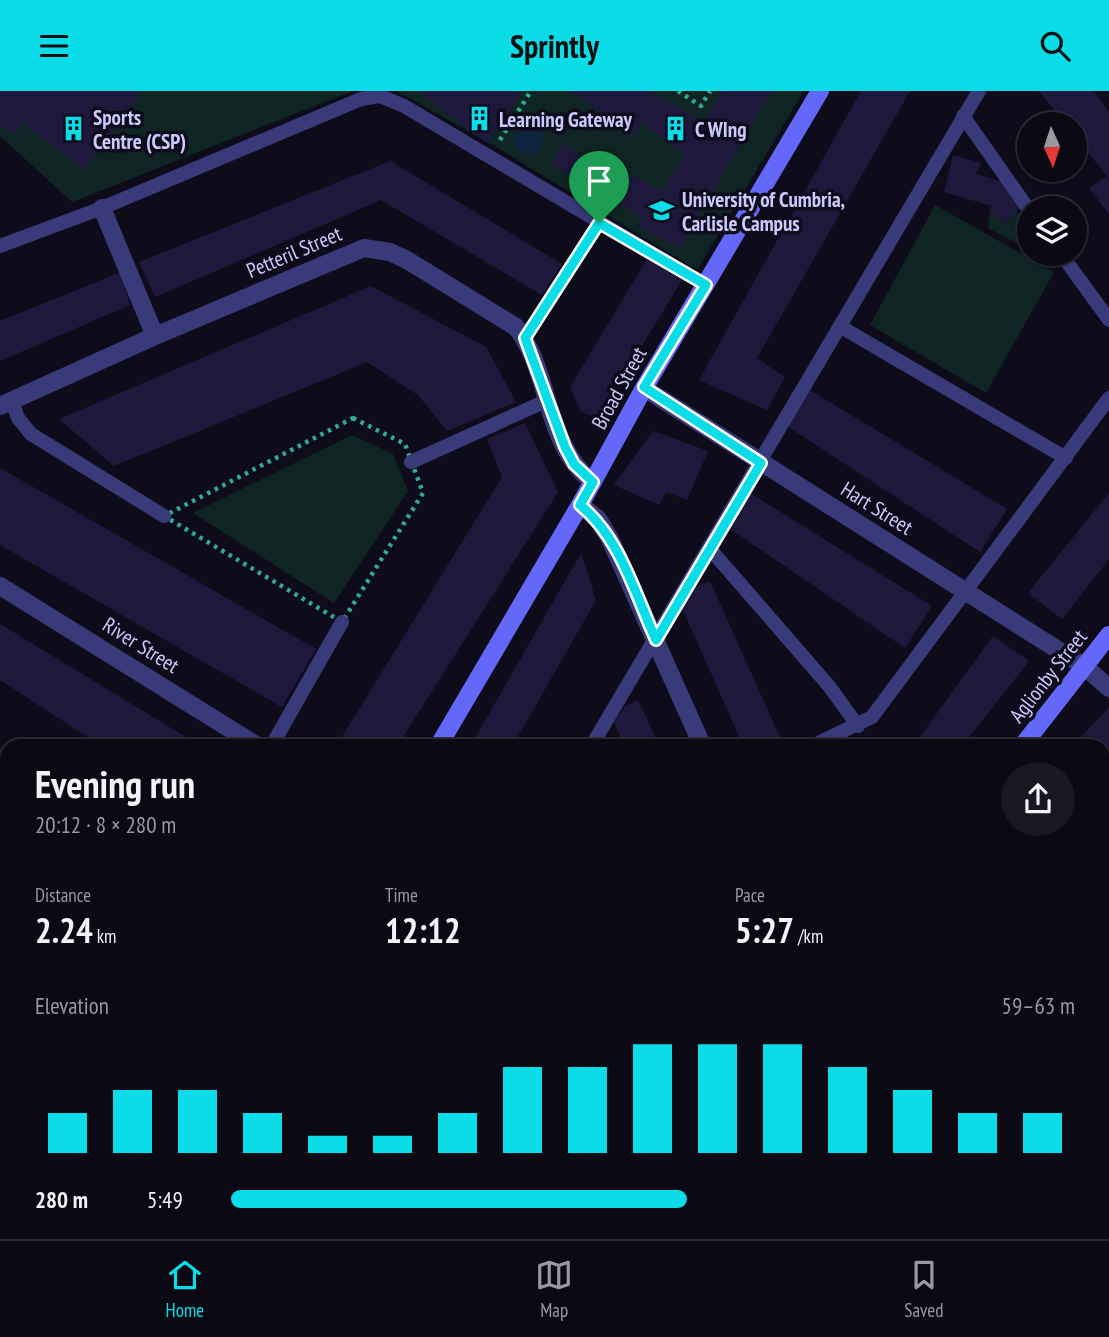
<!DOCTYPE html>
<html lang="en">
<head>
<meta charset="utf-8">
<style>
	:root { --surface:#0a0914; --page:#181722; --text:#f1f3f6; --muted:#999aa0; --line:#2a2a34; --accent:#0adde7 }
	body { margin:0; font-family:"PT Sans Narrow",sans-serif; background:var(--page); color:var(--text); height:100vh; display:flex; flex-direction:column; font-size:26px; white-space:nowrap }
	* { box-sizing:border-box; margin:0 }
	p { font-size:23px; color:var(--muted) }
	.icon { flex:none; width:38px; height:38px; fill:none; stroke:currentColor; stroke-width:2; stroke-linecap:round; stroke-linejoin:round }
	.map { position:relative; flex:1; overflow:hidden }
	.details { position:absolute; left:0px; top:648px; width:1110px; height:500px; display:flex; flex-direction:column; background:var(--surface); border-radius:21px 21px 0 0; box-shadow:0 2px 5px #0004,0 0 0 2px var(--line) }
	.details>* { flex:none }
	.needle { width:46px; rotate:177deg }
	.controls { position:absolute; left:1017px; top:21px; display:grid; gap:14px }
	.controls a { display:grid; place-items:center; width:70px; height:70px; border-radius:50%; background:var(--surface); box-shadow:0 2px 5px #0004,0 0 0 2px var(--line); font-size:35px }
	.pin { position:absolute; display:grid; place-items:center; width:60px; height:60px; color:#fff; margin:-72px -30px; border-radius:50% 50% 50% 0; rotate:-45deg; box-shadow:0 0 7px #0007 }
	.pin .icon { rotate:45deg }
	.round { display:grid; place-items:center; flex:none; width:74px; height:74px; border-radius:37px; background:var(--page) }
	.summary { display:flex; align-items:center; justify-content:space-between; height:119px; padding:0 35px }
	h1 { font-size:38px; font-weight:800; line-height:52px }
	.stats { display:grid; grid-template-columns:repeat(3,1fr); gap:10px; height:119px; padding:7px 35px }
	.stats div { display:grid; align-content:center }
	.stats b { font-size:35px; font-weight:800 }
	.stats small { font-size:19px; font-weight:400 }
	.stats p { font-size:19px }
	.chart { height:196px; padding:14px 35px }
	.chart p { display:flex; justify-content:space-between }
	.chart svg { width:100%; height:126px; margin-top:7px; stroke:var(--accent); stroke-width:6 }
	ul { padding:0 35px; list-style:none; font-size:23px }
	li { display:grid; grid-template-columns:112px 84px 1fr; align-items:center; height:52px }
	li i { height:18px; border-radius:9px; background:var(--accent) }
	header { display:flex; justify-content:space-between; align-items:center; height:91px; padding:0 35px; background:var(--accent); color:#111; font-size:32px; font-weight:800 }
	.tab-bar { display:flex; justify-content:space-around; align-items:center; height:98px; border-top:2px solid var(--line); background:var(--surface); font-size:19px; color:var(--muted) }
	.tab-bar a { display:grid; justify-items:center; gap:4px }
	.tab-bar .current { color:var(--accent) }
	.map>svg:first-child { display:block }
	.green { fill:#0f2523 }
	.water { fill:#0d233e }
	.building { fill:#1e193c }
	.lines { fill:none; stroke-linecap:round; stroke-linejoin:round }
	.path { stroke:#31a89a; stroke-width:4.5; stroke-dasharray:3.5 5; stroke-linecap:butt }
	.lane { stroke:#393a79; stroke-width:14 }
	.street { stroke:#393a79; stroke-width:18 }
	.secondary { stroke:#6468f8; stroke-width:18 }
	.route-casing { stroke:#fff; stroke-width:14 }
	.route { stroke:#0adde7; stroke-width:9 }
	.labels { text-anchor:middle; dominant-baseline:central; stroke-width:7; stroke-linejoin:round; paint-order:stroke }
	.poi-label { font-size:21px; font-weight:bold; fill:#ccc9fd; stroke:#0e0c1b; text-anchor:start }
	.street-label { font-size:21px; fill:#ccc9fd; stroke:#0e0c1b }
</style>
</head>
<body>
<header><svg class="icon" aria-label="menu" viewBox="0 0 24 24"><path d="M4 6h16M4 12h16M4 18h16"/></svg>Sprintly<svg class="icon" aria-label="search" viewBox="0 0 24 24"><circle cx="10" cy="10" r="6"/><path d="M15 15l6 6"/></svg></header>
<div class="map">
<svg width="1109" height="1148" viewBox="0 0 1109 1148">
	<rect width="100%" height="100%" fill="#0e0c1b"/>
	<g class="green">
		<polygon points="0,0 348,0 350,1 72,111 0,45"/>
		<polygon points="397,0 804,0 697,179 496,56"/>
		<polygon points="935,114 1054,181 986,302 870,234"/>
		<polygon points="990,119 1006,133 1017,120 1029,138 1029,159 988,137"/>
		<polygon points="352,344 393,363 408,400 334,512 193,422"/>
		<polygon points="0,704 7,707 7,823 0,834"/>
		<polygon points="0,1116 7,1116 7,1141 122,1141 121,1148 0,1148"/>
	</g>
	<path class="water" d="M536,35L544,42L540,59L532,64C520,62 512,58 514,45L522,39Z"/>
	<g class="building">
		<polygon points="0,0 143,0 84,79 22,32 15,43 0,34"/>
		<polygon points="416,0 513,0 521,4 487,52"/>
		<polygon points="569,0 650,0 704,31 723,0 772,0 679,157 638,136 642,126 551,73 563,53 590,70 593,64 662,100 685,63 640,31 635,45"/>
		<polygon points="861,0 910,0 757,267 785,286 767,319 699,289"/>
		<polygon points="1039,0 1094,0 1109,21 1109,123 1089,97 1107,85 1074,44 1074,33 1066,33"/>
		<polygon points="953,64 981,72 976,83 1002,91 1019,117 1006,133 990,119 992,115 944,101"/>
		<polygon points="390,70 562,173 542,204 381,109 155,206 139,171"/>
		<polygon points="647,168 682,189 598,327 581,321 570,296"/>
		<polygon points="121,181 130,214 0,270 0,230"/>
		<polygon points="371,195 486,256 516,311 447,340 418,304 367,271 114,375 59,328"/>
		<polygon points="808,298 1007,418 980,461 787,335"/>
		<polygon points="525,332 558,401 398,654 337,654 502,386 487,348"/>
		<polygon points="653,340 708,360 687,409 666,401 659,414 614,394"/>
		<polygon points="0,377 316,558 282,616 0,454"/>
		<polygon points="745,399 932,515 905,557 726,435"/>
		<polygon points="1109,402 1109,468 1062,528 1028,502"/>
		<polygon points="581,462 596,509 513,654 471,654"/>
		<polygon points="710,490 782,651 773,654 743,654 682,517 692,498"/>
		<polygon points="0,533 199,654 100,654 0,589"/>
		<polygon points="993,545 1029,570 963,654 914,654"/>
		<polygon points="638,609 659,654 624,654 614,631 624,616"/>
		<polygon points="1109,617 1109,701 1102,708 1102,654 1073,654"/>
		<polygon points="0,676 7,680 7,707 0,704"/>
		<polygon points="1102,922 1109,922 1109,961 1102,962"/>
		<polygon points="7,981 7,1028 0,1028 0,982"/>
		<polygon points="1102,1049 1109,1049 1109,1132 1102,1133"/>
		<polygon points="820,1141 869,1141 872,1148 825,1148"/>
	</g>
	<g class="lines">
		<g class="path">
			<polyline points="678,0 701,15 710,0"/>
			<polyline points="500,49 531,0"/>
			<polygon points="353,327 405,353 423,402 342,531 164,425"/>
			<polyline points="0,1129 7,1129"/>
			<polyline points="49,1141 53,1148"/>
		</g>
		<g class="lane">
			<polyline points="963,25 1029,119"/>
			<polyline points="0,155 102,117 361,8 380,5 404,15 706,194"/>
			<polyline points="1061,163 1109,229"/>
			<polyline points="841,236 1066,367"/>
			<polyline points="525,247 599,132"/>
			<polyline points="12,311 18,327 31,343 164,425"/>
			<polyline points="411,371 546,310"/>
			<polyline points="710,458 829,595 858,635"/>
			<polyline points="272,654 342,531"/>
			<polyline points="592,654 979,0"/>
			<polyline points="814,654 872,626 1109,307"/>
			<polyline points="0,666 7,670"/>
			<polyline points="1102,778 1109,783"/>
			<polyline points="1102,803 1109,795"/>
			<polyline points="1102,871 1109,870"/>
			<polyline points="0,890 7,889"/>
			<polyline points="232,1141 233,1148"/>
		</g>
		<g class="street">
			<polyline points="102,117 155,245"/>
			<polyline points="644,297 1085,576 1109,597"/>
			<path d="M0,315L155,245L364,157L390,161L407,169L516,236C551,280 544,354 593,391"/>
			<polyline points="580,414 598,428 610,448 702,654"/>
			<polyline points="0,495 256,654"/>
			<polyline points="920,1141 922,1148"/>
			<polyline points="142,1148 146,1141"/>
		</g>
		<g class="secondary">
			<polyline points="439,654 580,414 644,297 820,0"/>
			<polyline points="1023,654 1109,544"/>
			<polyline points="1102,1011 1109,1011"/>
			<polyline points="0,1086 7,1085"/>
		</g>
	</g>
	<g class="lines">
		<defs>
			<path id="route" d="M599,132L706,194L644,296L761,372L656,549C635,503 620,446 580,414L593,391L574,373L565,356L525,247Z"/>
		</defs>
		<use href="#route" class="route-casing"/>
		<use href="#route" class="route"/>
	</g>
	<defs>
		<symbol id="building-bare" viewBox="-9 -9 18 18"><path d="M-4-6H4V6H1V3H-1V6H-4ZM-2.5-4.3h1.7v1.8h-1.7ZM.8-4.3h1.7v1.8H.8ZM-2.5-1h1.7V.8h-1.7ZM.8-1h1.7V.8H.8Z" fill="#0adde7" stroke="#0e0c1b" stroke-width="2.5" paint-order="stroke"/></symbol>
		<symbol id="university-bare" viewBox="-9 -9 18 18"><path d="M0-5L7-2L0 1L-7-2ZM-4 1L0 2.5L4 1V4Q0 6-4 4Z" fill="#0adde7" stroke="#0e0c1b" stroke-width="2.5" paint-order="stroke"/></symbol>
	</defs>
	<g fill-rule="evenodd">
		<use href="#building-bare" x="462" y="10" width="35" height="35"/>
		<use href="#building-bare" x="56" y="20" width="35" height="35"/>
		<use href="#building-bare" x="658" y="20" width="35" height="35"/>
		<use href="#university-bare" x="644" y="102" width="35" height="35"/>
	</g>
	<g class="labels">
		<g class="poi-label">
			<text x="93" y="26">Sports<tspan x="93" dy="24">Centre (CSP)</tspan></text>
			<text x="499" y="28">Learning Gateway</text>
			<text x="695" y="38">C WIng</text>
			<text x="682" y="108">University of Cumbria,<tspan x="682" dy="24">Carlisle Campus</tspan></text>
		</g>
		<g class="street-label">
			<text transform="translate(294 161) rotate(-23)">Petteril Street</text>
			<text transform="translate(619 297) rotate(-61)">Broad Street</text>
			<text transform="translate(877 417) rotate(32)">Hart Street</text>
			<text transform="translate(141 554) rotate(32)">River Street</text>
			<text transform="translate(1048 585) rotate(-52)">Aglionby Street</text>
		</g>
	</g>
</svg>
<div class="controls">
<a><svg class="needle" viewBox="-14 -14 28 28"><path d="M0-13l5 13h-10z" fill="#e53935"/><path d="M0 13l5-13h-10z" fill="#999aa0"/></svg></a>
<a><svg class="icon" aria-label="layers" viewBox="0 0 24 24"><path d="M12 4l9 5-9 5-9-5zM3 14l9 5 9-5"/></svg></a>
</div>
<div class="pin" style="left:599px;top:132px;background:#1e9e55"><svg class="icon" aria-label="arrive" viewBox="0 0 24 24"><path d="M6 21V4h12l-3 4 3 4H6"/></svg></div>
<section class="details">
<div class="summary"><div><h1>Evening run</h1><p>20:12 · 8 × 280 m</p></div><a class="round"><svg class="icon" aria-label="share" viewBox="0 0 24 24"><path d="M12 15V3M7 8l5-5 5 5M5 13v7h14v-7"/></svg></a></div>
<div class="stats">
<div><p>Distance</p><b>2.24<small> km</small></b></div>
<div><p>Time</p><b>12:12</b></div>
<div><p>Pace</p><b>5:27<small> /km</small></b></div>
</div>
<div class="chart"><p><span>Elevation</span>59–63 m</p>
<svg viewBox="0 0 160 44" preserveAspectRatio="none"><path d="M5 44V30M15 44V22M25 44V22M35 44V30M45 44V38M55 44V38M65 44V30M75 44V14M85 44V14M95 44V6M105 44V6M115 44V6M125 44V14M135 44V22M145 44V30M155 44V30"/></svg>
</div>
<ul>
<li><b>280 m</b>5:49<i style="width:54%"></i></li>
</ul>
</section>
</div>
<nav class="tab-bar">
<a class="current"><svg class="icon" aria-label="home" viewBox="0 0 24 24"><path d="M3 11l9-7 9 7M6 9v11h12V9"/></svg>Home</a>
<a><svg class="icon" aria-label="map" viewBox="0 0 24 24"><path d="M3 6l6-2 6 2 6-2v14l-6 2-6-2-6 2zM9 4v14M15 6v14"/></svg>Map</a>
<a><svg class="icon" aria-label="saved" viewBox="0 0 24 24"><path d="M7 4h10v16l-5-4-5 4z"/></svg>Saved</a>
</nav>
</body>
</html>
